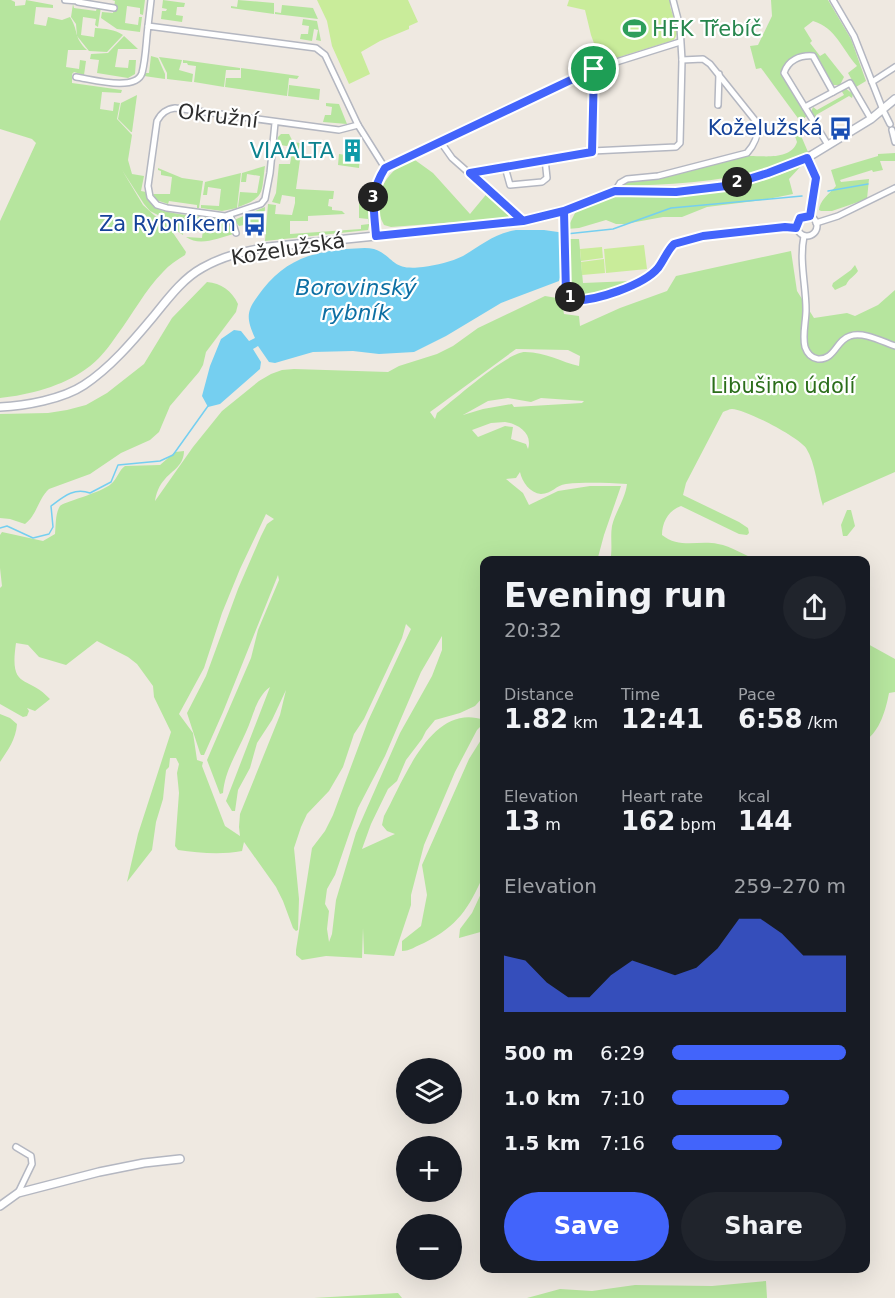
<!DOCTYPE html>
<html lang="en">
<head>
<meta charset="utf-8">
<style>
	:root { --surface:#171b24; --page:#20242c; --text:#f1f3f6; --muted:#9ea1a6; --accent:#4264fb }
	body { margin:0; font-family:"DejaVu Sans",sans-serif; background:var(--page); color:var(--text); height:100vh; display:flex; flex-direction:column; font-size:22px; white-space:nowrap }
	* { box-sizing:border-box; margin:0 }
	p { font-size:20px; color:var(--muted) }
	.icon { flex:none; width:33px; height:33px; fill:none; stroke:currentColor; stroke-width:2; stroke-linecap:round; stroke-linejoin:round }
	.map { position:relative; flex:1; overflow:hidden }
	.details { position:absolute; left:480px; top:556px; width:390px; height:717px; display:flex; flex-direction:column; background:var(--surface); border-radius:12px; box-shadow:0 6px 24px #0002 }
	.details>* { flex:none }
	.fabs { position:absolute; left:396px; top:1058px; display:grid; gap:12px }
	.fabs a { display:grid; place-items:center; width:66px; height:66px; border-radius:50%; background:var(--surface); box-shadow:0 6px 24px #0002; font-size:30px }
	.pin { position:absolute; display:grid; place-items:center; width:51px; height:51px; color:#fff; margin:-26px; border:3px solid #fff; border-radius:50%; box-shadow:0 2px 6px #0007 }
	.km { position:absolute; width:30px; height:30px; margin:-15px; border-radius:50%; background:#222; color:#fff; font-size:16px; line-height:30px; text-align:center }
	.round { display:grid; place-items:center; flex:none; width:63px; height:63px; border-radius:32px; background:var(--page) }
	.summary { display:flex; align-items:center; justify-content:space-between; height:102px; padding:0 24px }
	h1 { font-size:33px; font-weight:600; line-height:45px }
	.stats { display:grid; grid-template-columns:repeat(3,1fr); gap:9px; height:102px; padding:6px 24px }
	.stats div { display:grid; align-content:center }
	.stats b { font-size:26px; font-weight:600 }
	.stats small { font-size:16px; font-weight:400 }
	.stats p { font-size:16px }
	.chart { height:168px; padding:12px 24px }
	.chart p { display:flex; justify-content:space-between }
	.chart svg { width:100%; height:108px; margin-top:6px; fill:var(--accent); opacity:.7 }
	.primary-button { display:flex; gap:12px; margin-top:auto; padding:12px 24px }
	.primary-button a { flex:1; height:69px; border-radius:36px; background:var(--accent); color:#fff; font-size:24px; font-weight:600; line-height:69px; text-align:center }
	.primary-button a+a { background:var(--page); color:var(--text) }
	ul { padding:0 24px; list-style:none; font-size:20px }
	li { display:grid; grid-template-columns:96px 72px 1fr; align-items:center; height:45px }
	li i { height:15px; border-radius:8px; background:var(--accent) }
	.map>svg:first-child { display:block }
	.green { fill:#b6e59e; fill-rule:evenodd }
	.pitch { fill:#c9ec9a }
	.water { fill:#75cff0 }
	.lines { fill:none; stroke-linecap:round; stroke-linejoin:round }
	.stream { stroke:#75cff0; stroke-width:1.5 }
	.street-casing { stroke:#b4b7c1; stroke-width:8 }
	.secondary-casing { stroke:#b4b7c1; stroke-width:10 }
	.street { stroke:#fff; stroke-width:5 }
	.secondary { stroke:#fff; stroke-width:7 }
	.route-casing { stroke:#fff; stroke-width:12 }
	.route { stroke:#4264fb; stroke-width:8 }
	.labels { text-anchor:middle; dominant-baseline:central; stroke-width:4.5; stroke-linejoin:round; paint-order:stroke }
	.leisure-label { font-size:21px; fill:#27864d; stroke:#fff; text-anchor:start }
	.street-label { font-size:21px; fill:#2e2e2e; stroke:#fff }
	.transit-label { font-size:21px; fill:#164399; stroke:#fff; text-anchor:end }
	.culture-label { font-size:21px; fill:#0d838f; stroke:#fff; text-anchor:end }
	.park-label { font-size:21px; fill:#2c6e1b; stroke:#fff }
	.water-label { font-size:22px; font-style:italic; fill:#0d6fa3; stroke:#fff }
</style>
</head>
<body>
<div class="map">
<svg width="895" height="1298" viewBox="0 0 895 1298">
	<rect width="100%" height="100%" fill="#efe9e1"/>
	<g class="green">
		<path d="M0,0H11L15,2V6L25,5L26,0L53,5V8L36,7L34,24L46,26L48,17L62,20L70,17C79,31 73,37 87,50H68L66,67L79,69L80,60L86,61L84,75L74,72L72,74V83L122,90L121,93L102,92L100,109L113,111L114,102L120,103L117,119L132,135L128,160L132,174L144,176L141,191L146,192C150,212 169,212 186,215L183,235L170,226L164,218L150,211L144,204L122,170L143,205L154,215L167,224L186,252L185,255C177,260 169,265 163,272C145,290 133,314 117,335C109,347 98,361 86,369C63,386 29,395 0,398V221L36,143L32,139L0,129Z"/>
		<polygon points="112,0 145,0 143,15 140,14 140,8 127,6 125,23 138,25 139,17 142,17 140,32 117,29 101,18 102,12 113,13 115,1"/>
		<polygon points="163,0 185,3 184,7 177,7 176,15 183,16 182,22 161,19 162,11 166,11 167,9 162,8"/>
		<polygon points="238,0 274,3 274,14 231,8 231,6 237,7"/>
		<path d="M771,0H828L851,39L866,81L856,87L848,73L857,66C842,49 836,28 813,21L804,28L812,41L810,43L820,56L825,53L844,77L840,85H831L812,54C799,52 781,60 784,74L807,116L803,119L806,128L799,131L808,152C797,157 786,164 774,167C723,182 671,185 618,186L627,179L658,176L747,153L750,156C765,156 791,160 797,142L791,125L800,121L761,68L756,69L750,46L758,45L772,16Z"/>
		<path d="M73,4L74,8L96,11L97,7H101L98,27L95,25L96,19L83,17L81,35L94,37L95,28C106,29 114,29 123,35L107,52L89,51L77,36L76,24L71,17Z"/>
		<polygon points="282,5 313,8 318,19 275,14 275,12 281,13"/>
		<polygon points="303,19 317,21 321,41 316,40 318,30 314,29 312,41 300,39 301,34 308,34 309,26 302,25"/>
		<polygon points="124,36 138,49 118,49 115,67 128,68 129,60 136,60 135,74 128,78 97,73 99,60 90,59 91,54 108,53"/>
		<polygon points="151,56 158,58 165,74 165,79 144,76 145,73 149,73"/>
		<polygon points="159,57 182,60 179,70 193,74 192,82 167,79 167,73"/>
		<polygon points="183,60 240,68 240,70 226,70 224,87 194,82 196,66 188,65 187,63 183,63"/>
		<polygon points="241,68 299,76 297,79 289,78 287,96 225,87 226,78 241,78"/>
		<polygon points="289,85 320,89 319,100 288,96"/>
		<polygon points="845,88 853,94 852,98 849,96 816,115 818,119 813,117 811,112 813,107 817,110 844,95 841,90"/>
		<polygon points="137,95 132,132 131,132 118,119 121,103"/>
		<polygon points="326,103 339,104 347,124 323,122 325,115 331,115 332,107 326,106"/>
		<polygon points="281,134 289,134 293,142 300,143 297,159 300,160 296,189 334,191 333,199 329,199 328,206 332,207 332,210 342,211 345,214 308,216 308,221 290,221 290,234 361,229 361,225 369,224 368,219 359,218 359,203 362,199 369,201 370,221 368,230 265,241 268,204 276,205 275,214 292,215 295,203 295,197 282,195 280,204 272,202 276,193 279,164 290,164 293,147 280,145 277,153 278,150 276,150 278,137"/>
		<path d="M895,153V161H880L883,170L873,172L872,170L840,180L841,182L869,179L867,199L832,211H821L819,210C819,201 830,193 836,186L831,170L878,156V154Z"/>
		<polygon points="339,154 360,157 359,168 338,165"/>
		<path d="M412,154L415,160L433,173L470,214L489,191L513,212L511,218L391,227L384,225C372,204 380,182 397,168L395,163Z"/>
		<path d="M265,166C261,193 266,197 238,207L240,192L257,193L260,176L247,174L246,182H241L242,173Z"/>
		<polygon points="801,166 789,179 793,194 763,200 707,207 682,217 663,217 625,224 616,224 606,220 579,228 567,229 579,205 615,191 627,194 663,196 713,190 779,175"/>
		<polygon points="158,168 182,178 203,181 199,208 197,208 197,205 169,201 168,204 156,200 153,194 170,194 172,177 161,175 161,171 158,170"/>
		<polygon points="241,173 237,208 222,211 201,208 201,205 219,206 221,189 208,187 207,195 203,195 205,182"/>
		<polygon points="265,207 264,225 260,224 259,228 249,224 239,226 234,220"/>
		<path d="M187,215L227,220L234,234C218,238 200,247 186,237L202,238L204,221L191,219L190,228L186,227Z"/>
		<path d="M567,239H579L583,283L631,281C615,293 593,293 575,297L570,285Z"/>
		<path d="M791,251L797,291L814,318L847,313L855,316L878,305L895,290V472L824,503L823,506C817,488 816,464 806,448C798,437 745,409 732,409C729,409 726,411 723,412L686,483L683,495L739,522L748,528L749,533L747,535L739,534L681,506C669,510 662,522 662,535C679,549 699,540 718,544C731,546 746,556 759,561H610C613,549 610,538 612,526C615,512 625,500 627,484C607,483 586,482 566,484C556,485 552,494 541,494C530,493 522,482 520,472L516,478L506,479L523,493L529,505L558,491L590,486H621L604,535L597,561H484V696L475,706L460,713L435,720L426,731L422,739L406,760L397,781L388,789L371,824L362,849L395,834L387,831L382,825L384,816C404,780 431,702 484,720V728L481,726L477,730L455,772L424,845L411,895V905L394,956L364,954L363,928L362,958L326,956L302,960L296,955V950L312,848L325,831L333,815L368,721L411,629L406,624L402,638L364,719L354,734L343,767L329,791L307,814L301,827L294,848L299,899L298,930L296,931L293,928L283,901L276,887L244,842L242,851C221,855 199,853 178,850L175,846L179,793L177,773L179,764L176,758H170L169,767L166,770L163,799L156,822L152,850L127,882L138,834L171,732L154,697L153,686L137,664L128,657L97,641L66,665L39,657L28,645L16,643C9,691 27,674 50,699L35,711L27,708L29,711L27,716L23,717L0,704V588L2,586L0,568V535L2,532L43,541L55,534C56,525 55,514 60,506C63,502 101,493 111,484C117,479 119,470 125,466L160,465L175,452L184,451C184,465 173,470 165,479C159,485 156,494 155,501L193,447L222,411L259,381L271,374L282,370L294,369L388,372L399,366L437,354L453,346L478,328L545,296L557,298L559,307L563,309L564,314L579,316L580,326L620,308L667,291L676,276ZM516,349L568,350L580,356L579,366C561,362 546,352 525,352C507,352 454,400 437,413L435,419L430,412ZM508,398L531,402L541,398L584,401L582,403L514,407L512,404L483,409L463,415L488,401ZM505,422C518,424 533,433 528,449L526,444L511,439L513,427L505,426L478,437L472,430L491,423ZM266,514L274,519L267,524L261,536L238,589L206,676L187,713L200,753L201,755H204L223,712L278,575L279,580L258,630L251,658L207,760L220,794L223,793C225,770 237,753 246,732C253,717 256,697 270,687L226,801L232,811H235L238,790L250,768L257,743L272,720L286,690L280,715L240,814L239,827L240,836L225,826L202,766L203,762L197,760L193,733L179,714L204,668L222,613L240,569ZM442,636V650L432,676L400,733L356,833L336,900L332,934L329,942L327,929L329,911L325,904L327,889L335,875L358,808L385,756L421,672Z"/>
		<path d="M855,265L858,271C854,277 849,278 846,285L835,290L832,286L833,283L851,270Z"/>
		<path d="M207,282C221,283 232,291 238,304L236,312L206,352L203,365L199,372L170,406L159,432L150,440L121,453L90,474L49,489C38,499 37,515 25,524L10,519L0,518V414L48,413L67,410L86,405L107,393L144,364L172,318Z"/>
		<polygon points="847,510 851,510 855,526 847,536 843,536 841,525"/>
		<path d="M866,643L895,659V692L889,693C886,709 880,731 866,740Z"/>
		<path d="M0,714L10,718L17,724C16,739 8,750 0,762Z"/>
		<path d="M484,735V874C469,908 458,926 424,943C416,946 410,951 402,951V941L421,926L427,895L422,865L469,759Z"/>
		<polygon points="484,887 484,931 459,938 460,929 472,913"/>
		<polygon points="766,1281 767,1298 527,1298 560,1289 592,1291 635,1285 712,1286"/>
		<polygon points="398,1293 402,1298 305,1298 314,1298"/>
	</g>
	<g class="pitch">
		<polygon points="317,0 408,0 418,22 409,26 409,29 380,41 361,52 370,74 349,84 332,46 327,21"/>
		<polygon points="569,0 670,0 670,6 678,32 674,40 616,58 596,57 598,46 595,46 591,35 585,10 567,6"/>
		<polygon points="644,245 647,269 606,273 604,249"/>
		<polygon points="602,247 603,258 581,261 580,249"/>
		<polygon points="604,259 605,273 582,275 581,262"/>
	</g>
	<path class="water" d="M516,230H544L565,233L560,239L562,270L559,281L501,303L446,336L414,352L379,354L353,351L313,352L275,363L269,362L258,346L253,349L261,362L260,369L220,404L208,407L202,396L210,366L221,339L234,330L241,331L249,341L255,338C244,314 248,309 263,289C285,261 311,252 346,249C355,249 365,247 374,249C396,257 390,271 423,267C437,265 451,262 463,256C482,245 493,234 516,230Z"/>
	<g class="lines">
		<g class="stream">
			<polyline points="828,191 868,184"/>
			<polyline points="566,234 613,229 671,208 802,196"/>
			<path d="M0,528L7,526L33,538L49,534L53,527L51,506C63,497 74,487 90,493L111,482L118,465L160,461L173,455L208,406"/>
		</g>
		<defs>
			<g id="street">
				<polyline points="65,0 79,1"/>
				<polyline points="833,0 854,36 883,110 890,124"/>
				<polyline points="78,2 114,8"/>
				<polyline points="148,26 151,0"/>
				<path d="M76,77C91,79 136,92 142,73C146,58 146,41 148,26L316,48L325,55L358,125L385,168"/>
				<polyline points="872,82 895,67"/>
				<polyline points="718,105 719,74"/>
				<polyline points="805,107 850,83 871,119"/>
				<path d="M275,123L270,173L265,199L261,204L225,216L167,208L157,205L150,197L148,186L157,121C161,113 166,109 175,108L339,130L358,125"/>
				<polyline points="892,130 895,142"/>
				<polyline points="440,141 452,158 523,221"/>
				<path d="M828,145L784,73C788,60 800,55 813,56L833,92"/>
				<polyline points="592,151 594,69"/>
				<polyline points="807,158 816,178 810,216"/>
				<polyline points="505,167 510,185 542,182 547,178 545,159"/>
				<polyline points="385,168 594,69 680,42"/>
				<polyline points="470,173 592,151 676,147 680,143 682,60 680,27 673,0"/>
				<path d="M615,191L620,183L627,179L658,176L747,153C755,144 758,136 758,124L710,64L703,59L682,60"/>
				<path d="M564,211L566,293L572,300C594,302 644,285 658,268C664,260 667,251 674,244L703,236L785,227L796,228"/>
				<polyline points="230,215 236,233"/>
				<circle cx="807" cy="226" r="10"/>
				<polyline points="816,223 838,216 895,188"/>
				<path d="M376,236C374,207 369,193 385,168"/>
				<path d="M804,236C799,261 806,285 806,310C806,322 802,335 805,347C807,353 811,358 818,359C835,360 836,340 850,336C863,331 883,342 895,346"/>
				<polyline points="16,1147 31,1156 32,1164 18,1193"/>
			</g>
			<g id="secondary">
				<path d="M0,407C25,406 63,399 84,385C110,368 133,341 153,317C167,300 182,279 202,268C223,256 245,251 268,247L523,221L564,211L615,191L676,192L726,186L768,173L807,158L871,119L895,99"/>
				<polyline points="0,1206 18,1193 99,1172 144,1163 180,1159"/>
			</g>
		</defs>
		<use href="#street" class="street-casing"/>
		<use href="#secondary" class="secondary-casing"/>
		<use href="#street" class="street"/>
		<use href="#secondary" class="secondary"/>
	</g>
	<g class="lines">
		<defs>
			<path id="route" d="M594,69L592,152L470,173L523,221L564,211L566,293L572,300C594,302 644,285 658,268C664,260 667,251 674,244L703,236L785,227L796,228L800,218L810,216L816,178L807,158L768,173L726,186L676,192L615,191L564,211L523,221L376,236C374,207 369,194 385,168L594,69"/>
		</defs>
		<use href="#route" class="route-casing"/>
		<use href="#route" class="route"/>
	</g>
	<defs>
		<symbol id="stadium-bare" viewBox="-9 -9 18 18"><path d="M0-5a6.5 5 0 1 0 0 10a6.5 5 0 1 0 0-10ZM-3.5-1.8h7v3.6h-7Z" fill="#2e9e5b" stroke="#fff" stroke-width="2.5" paint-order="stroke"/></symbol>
		<symbol id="bus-bare" viewBox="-9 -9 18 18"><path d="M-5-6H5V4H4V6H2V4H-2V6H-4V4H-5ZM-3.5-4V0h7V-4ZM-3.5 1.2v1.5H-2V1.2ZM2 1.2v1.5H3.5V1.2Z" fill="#1a4fb4" stroke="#fff" stroke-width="2.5" paint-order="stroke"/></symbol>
		<symbol id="building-bare" viewBox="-9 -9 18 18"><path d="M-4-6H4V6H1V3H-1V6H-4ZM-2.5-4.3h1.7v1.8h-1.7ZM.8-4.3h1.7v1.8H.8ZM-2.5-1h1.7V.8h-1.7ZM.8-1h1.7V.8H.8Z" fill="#0f9aa8" stroke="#fff" stroke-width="2.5" paint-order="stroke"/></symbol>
	</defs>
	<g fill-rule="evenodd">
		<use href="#stadium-bare" x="618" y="12" width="33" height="33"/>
		<use href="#bus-bare" x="824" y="112" width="33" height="33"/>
		<use href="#building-bare" x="336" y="134" width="33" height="33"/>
		<use href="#bus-bare" x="238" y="208" width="33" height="33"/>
	</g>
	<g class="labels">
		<g class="leisure-label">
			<text x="652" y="29">HFK Třebíč</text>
		</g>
		<g class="street-label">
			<text transform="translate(218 116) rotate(7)">Okružní</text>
			<text transform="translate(288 249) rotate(-9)">Koželužská</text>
		</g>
		<g class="transit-label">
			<text x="823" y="128">Koželužská</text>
			<text x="236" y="224">Za Rybníkem</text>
		</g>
		<g class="culture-label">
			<text x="334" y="151">VIAALTA</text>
		</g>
		<g class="park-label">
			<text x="783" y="386">Libušino údolí</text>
		</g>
		<g class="water-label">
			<text x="356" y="287">Borovinský<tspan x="356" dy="25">rybník</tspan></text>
		</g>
	</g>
</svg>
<div class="fabs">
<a><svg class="icon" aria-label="layers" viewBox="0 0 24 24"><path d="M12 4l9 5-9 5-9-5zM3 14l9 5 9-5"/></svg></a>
<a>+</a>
<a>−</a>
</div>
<div class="pin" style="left:594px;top:69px;background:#1e9e55"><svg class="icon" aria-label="arrive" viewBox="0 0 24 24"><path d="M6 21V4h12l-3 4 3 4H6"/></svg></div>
<b class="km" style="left:570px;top:297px">1</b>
<b class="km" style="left:737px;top:182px">2</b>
<b class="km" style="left:373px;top:197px">3</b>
<section class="details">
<div class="summary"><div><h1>Evening run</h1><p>20:32</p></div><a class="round"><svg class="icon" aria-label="share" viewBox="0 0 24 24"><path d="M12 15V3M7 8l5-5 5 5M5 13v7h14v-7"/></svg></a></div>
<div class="stats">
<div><p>Distance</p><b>1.82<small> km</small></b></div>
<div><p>Time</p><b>12:41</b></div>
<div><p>Pace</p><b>6:58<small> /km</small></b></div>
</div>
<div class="stats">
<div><p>Elevation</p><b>13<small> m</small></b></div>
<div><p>Heart rate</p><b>162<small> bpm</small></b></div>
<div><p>kcal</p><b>144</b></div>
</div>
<div class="chart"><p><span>Elevation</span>259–270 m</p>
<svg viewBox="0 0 160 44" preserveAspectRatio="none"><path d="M0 44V21L10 23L20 32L30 38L40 38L50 29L60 23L70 26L80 29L90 26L100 18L110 6L120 6L130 12L140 21L150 21L160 21V44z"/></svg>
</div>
<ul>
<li><b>500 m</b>6:29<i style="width:100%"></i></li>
<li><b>1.0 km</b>7:10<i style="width:67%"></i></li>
<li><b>1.5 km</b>7:16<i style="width:63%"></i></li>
</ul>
<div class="primary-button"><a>Save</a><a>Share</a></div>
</section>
</div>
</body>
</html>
